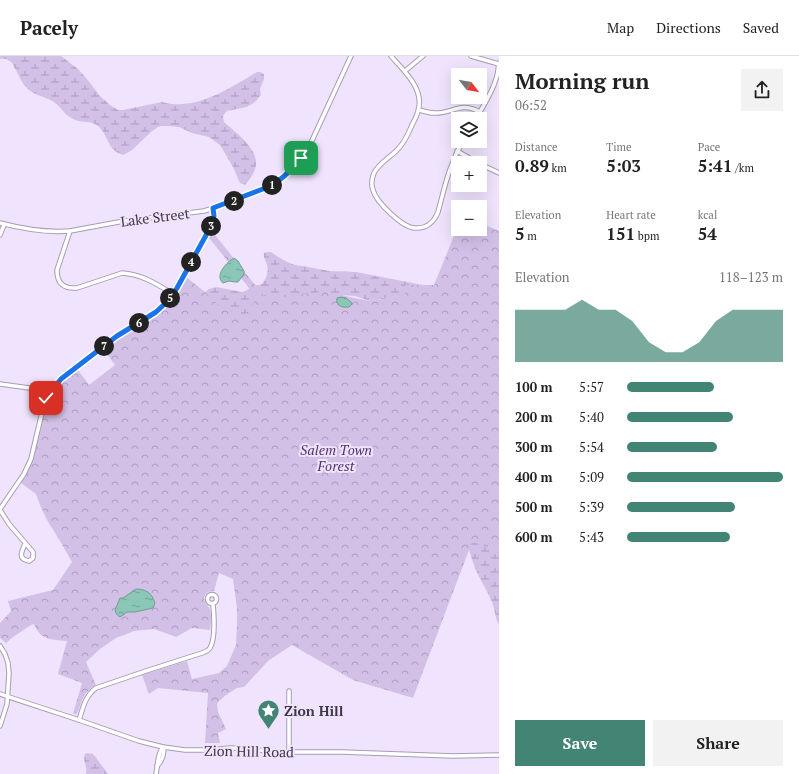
<!DOCTYPE html>
<html lang="en">
<head>
<meta charset="utf-8">
<style>
	:root { --surface:#fff; --page:#f2f2f2; --text:#222; --muted:#767676; --line:#e0e0e0; --accent:#438575 }
	body { margin:0; font-family:"PT Serif",serif; background:var(--page); color:var(--text); height:100vh; display:flex; flex-direction:column; font-size:15px; white-space:nowrap }
	* { box-sizing:border-box; margin:0 }
	p { font-size:13px; color:var(--muted) }
	.icon { flex:none; width:22px; height:22px; fill:none; stroke:currentColor; stroke-width:2; stroke-linecap:round; stroke-linejoin:round }
	.map { position:relative; flex:1; overflow:hidden }
	.panel { display:flex; flex-direction:column; background:var(--surface); width:300px }
	.panel>* { flex:none }
	.needle { width:26px; rotate:121deg }
	.tools { position:absolute; left:451px; top:12px; display:grid; gap:8px }
	.tools a { display:grid; place-items:center; width:36px; height:36px; border-radius:0px; background:var(--surface); box-shadow:0 4px 16px #0002; font-size:20px }
	.pin { position:absolute; display:grid; place-items:center; width:34px; height:34px; color:#fff; margin:-17px; border-radius:8px; box-shadow:0 2px 6px #0006 }
	.km { position:absolute; width:20px; height:20px; margin:-10px; border-radius:50%; background:#222; color:#fff; font-size:11px; line-height:20px; text-align:center }
	.round { display:grid; place-items:center; flex:none; width:42px; height:42px; border-radius:0px; background:var(--page) }
	.summary { display:flex; align-items:center; justify-content:space-between; height:68px; padding:0 16px }
	h1 { font-size:22px; font-weight:800; line-height:30px }
	.stats { display:grid; grid-template-columns:repeat(3,1fr); gap:6px; height:68px; padding:4px 16px }
	.stats div { display:grid; align-content:center }
	.stats b { font-size:17px; font-weight:800 }
	.stats small { font-size:11px; font-weight:400 }
	.stats p { font-size:11px }
	.chart { height:112px; padding:8px 16px }
	.chart p { display:flex; justify-content:space-between }
	.chart svg { width:100%; height:72px; margin-top:4px; fill:var(--accent); opacity:.7 }
	.action { display:flex; gap:8px; margin-top:auto; padding:8px 16px }
	.action a { flex:1; height:46px; border-radius:0px; background:var(--accent); color:#fff; font-size:16px; font-weight:800; line-height:46px; text-align:center }
	.action a+a { background:var(--page); color:var(--text) }
	ul { padding:0 16px; list-style:none; font-size:13px }
	li { display:grid; grid-template-columns:64px 48px 1fr; align-items:center; height:30px }
	li i { height:10px; border-radius:5px; background:var(--accent) }
	header { display:flex; align-items:center; gap:24px; box-sizing:border-box; height:56px; padding:0 20px; background:var(--surface); border-bottom:1px solid var(--line) }
	header strong { font-size:19px }
	nav { display:flex; gap:22px; margin-inline-start:auto; font-size:14px }
	main { display:flex; flex:1; min-height:0 }
	.map>svg:first-child { display:block }
	.wetland { fill:url(#wetland-marsh) }
	.park { fill:url(#park-crowns) }
	.water { fill:url(#water-ripples); stroke:#739c94 }
	.lines { fill:none; stroke-linecap:round; stroke-linejoin:round }
	.minor-casing { stroke:#a89db5; stroke-width:5.5 }
	.minor { stroke:#fff; stroke-width:3.5 }
	.route-casing { stroke:#fff; stroke-width:8 }
	.route { stroke:#1a73e8; stroke-width:5 }
	.labels { text-anchor:middle; dominant-baseline:central; stroke-width:4; stroke-linejoin:round; paint-order:stroke }
	.street-label { font-size:14px; fill:#3e3943; stroke:#efe3fd }
	.park-label { font-size:14px; font-style:italic; fill:#54366f; stroke:#efe3fd }
	.poi-label { font-size:14px; font-weight:bold; fill:#3e3943; stroke:#efe3fd; text-anchor:start }
</style>
</head>
<body>
<header>
<strong>Pacely</strong>
<nav><a>Map</a><a>Directions</a><a>Saved</a></nav>
</header>
<main>
<div class="map">
<svg width="499" height="718" viewBox="0 0 499 718">
	<defs>
		<pattern id="wetland-marsh" width="20" height="14" patternUnits="userSpaceOnUse"><rect width="20" height="14" fill="#d3c0e7"/><path d="M1 5h8M5 5V1M11 12h8M15 12V8" fill="none" stroke="#ad9dbd"/></pattern>
		<pattern id="park-crowns" width="20" height="18" patternUnits="userSpaceOnUse"><rect width="20" height="18" fill="#d3c0e7"/><path d="M2 6a3 3 0 1 1 6 0M12 15a3 3 0 1 1 6 0" fill="none" stroke="#ad9dbd"/></pattern>
		<pattern id="water-ripples" width="26" height="14" patternUnits="userSpaceOnUse"><rect width="26" height="14" fill="#8ac7b7"/><path d="M2 4q2-2 4 0t4 0M15 11q2-2 4 0t4 0" fill="none" stroke="#72a396"/></pattern>
	</defs>
	<rect width="100%" height="100%" fill="#efe3fd"/>
	<g class="wetland">
		<path d="M0,0H61L78,13L87,23L100,40L110,49L118,54H123L162,46C195,56 230,32 257,16H260L264,18V23L260,33L261,39L255,46L247,51L227,55L224,58L223,61L224,66C234,75 257,92 256,107C256,116 250,123 245,129L240,127L233,111L220,89L209,81L192,77L179,71L169,70H161L158,71L151,76L132,94L123,99C121,98 117,97 115,95C107,88 106,76 98,70C91,64 83,67 75,64C65,60 62,52 54,46C45,40 34,40 27,32C22,27 19,20 16,14C14,12 13,7 11,6C8,3 4,2 0,3Z"/>
		<path d="M267,196H271C280,202 291,210 303,210L329,215L356,216L423,229L441,231H455L371,245L355,240L342,239L306,244L48,395L81,330L92,328L209,233L216,231L242,236C247,235 249,232 253,230C255,229 257,229 260,229C266,226 269,215 267,209C266,204 263,202 264,197Z"/>
		<path d="M499,471V569C495,562 495,553 492,546C487,534 480,524 475,512C470,499 467,486 463,473Z"/>
		<path d="M87,697L92,698L96,701L97,703L108,718H86C88,710 82,705 85,698Z"/>
	</g>
	<path class="park" d="M480,167L499,175V494L472,486L413,642L353,624L292,589L274,601L269,604L244,631L237,632L226,639L219,645L217,648L218,656L226,673L218,677L220,687H205L208,637L158,632L149,638L142,619L187,605L192,623L219,617L227,610L236,589L237,569V552L233,523L219,517L214,535L208,536C206,538 205,539 204,542C204,547 209,549 210,554C212,560 211,567 210,574L192,572L176,581L154,573L134,575L116,582L100,593L86,606L96,629C83,636 82,645 77,658H73L82,627L58,618L67,585C51,583 41,585 34,568L31,569L13,581L6,587L0,582V567L11,555L8,545L53,534L72,506L60,485L47,464L40,449L36,438L21,427L33,403L47,346L54,334L60,328L78,314L89,329L115,309L104,294L131,275L154,262L165,253L177,238L186,221L205,236L221,252L225,251L235,257L244,260L254,246L249,232L210,183H206L211,174L264,240L281,242L297,238L327,236L359,243L371,245L405,239V229H434L458,170V173H480Z"/>
	<g class="water">
		<path d="M234,202L238,205L244,215V218L238,226H235L229,225L223,227C214,219 227,206 234,202Z"/>
		<path d="M341,241L346,242L351,246L352,248L349,251C343,252 335,250 337,242Z"/>
		<path d="M136,533C146,533 152,537 155,547L153,552L135,556H127L120,561C117,559 116,558 115,554L120,542H123Z"/>
	</g>
	<g class="lines">
		<defs>
			<g id="minor">
				<path d="M391,0C404,15 425,33 418,55C417,60 414,65 412,69C408,78 405,86 398,93C391,101 379,107 374,117C372,122 371,129 373,134C376,146 403,172 415,172C426,173 434,166 438,156C445,130 449,109 463,85"/>
				<polyline points="471,0 499,8"/>
				<polyline points="405,15 423,0"/>
				<path d="M419,54C424,55 429,57 434,57C453,58 459,45 480,56"/>
				<path d="M476,63C483,50 492,37 496,23C498,18 498,12 499,7"/>
				<polyline points="457,95 478,107"/>
				<polyline points="480,108 499,117"/>
				<path d="M0,167C23,173 46,177 70,175L124,165L204,155L224,149L269,131L277,127L289,116L309,91L351,0"/>
				<path d="M70,175L57,214C57,227 63,233 77,232L122,217C141,218 157,228 173,238"/>
				<polyline points="0,179 4,169"/>
				<polyline points="0,328 51,335"/>
				<path d="M0,453L24,418L31,403L44,348C51,330 65,319 80,308C93,298 106,288 119,279C134,270 150,262 162,250C179,235 187,213 198,194C205,181 216,168 213,152"/>
				<path d="M0,454L9,468L33,496V502L29,505C17,503 22,495 25,488"/>
				<circle cx="212" cy="543" r="4.5"/>
				<polyline points="0,590 5,598 8,607 9,617 7,648 0,670"/>
				<polyline points="0,638 79,664 139,685 163,691 185,694 208,694 230,692 252,693 275,696 342,696 453,700 499,699"/>
				<path d="M79,664C83,652 85,640 96,632L146,615L202,597C205,596 208,595 210,592C216,582 214,559 213,548"/>
				<polyline points="289,696 289,635"/>
				<path d="M157,710C162,705 165,697 163,691"/>
				<path d="M156,718C158,709 157,698 163,691"/>
			</g>
		</defs>
		<use href="#minor" class="minor-casing"/>
		<use href="#minor" class="minor"/>
	</g>
	<g class="lines">
		<defs>
			<path id="route" d="M46,342L51,335L61,323L117,280L156,256L170,243L177,232L210,172L214,160L213,152L268,131C283,124 291,113 301,102"/>
		</defs>
		<use href="#route" class="route-casing"/>
		<use href="#route" class="route"/>
	</g>
	<defs>
		<symbol id="sight-pin" viewBox="-11 -11 22 30"><path d="M0 17L-7.5 6A9.5 9.5 0 1 1 7.5 6Z" fill="#438575" stroke="#efe3fd"/><path d="M0-6L1.8-2.2L6-1.7L2.9 1.2L3.7 5.4L0 3.3L-3.7 5.4L-2.9 1.2L-6-1.7L-1.8-2.2Z" fill="#fff"/></symbol>
	</defs>
	<g fill-rule="evenodd">
		<use href="#sight-pin" x="256" y="642" width="25" height="34"/>
	</g>
	<g class="labels">
		<g class="street-label">
			<text transform="translate(155 161) rotate(-7)">Lake Street</text>
			<text transform="translate(249 695) rotate(1)">Zion Hill Road</text>
		</g>
		<g class="park-label">
			<text x="336" y="393">Salem Town<tspan x="336" dy="16">Forest</tspan></text>
		</g>
		<g class="poi-label">
			<text x="284" y="654">Zion Hill</text>
		</g>
	</g>
</svg>
<div class="tools">
<a><svg class="needle" viewBox="-14 -14 28 28"><path d="M0-13l5 13h-10z" fill="#e53935"/><path d="M0 13l5-13h-10z" fill="#767676"/></svg></a>
<a><svg class="icon" aria-label="layers" viewBox="0 0 24 24"><path d="M12 4l9 5-9 5-9-5zM3 14l9 5 9-5"/></svg></a>
<a>+</a>
<a>−</a>
</div>
<div class="pin" style="left:301px;top:102px;background:#1e9e55"><svg class="icon" aria-label="arrive" viewBox="0 0 24 24"><path d="M6 21V4h12l-3 4 3 4H6"/></svg></div>
<div class="pin" style="left:46px;top:342px;background:#d93025"><svg class="icon" aria-label="check" viewBox="0 0 24 24"><path d="M5 12l5 5 9-10"/></svg></div>
<b class="km" style="left:272px;top:129px">1</b>
<b class="km" style="left:234px;top:145px">2</b>
<b class="km" style="left:211px;top:170px">3</b>
<b class="km" style="left:191px;top:206px">4</b>
<b class="km" style="left:170px;top:242px">5</b>
<b class="km" style="left:139px;top:267px">6</b>
<b class="km" style="left:104px;top:290px">7</b>
</div>
<section class="panel">
<div class="summary"><div><h1>Morning run</h1><p>06:52</p></div><a class="round"><svg class="icon" aria-label="share" viewBox="0 0 24 24"><path d="M12 15V3M7 8l5-5 5 5M5 13v7h14v-7"/></svg></a></div>
<div class="stats">
<div><p>Distance</p><b>0.89<small> km</small></b></div>
<div><p>Time</p><b>5:03</b></div>
<div><p>Pace</p><b>5:41<small> /km</small></b></div>
</div>
<div class="stats">
<div><p>Elevation</p><b>5<small> m</small></b></div>
<div><p>Heart rate</p><b>151<small> bpm</small></b></div>
<div><p>kcal</p><b>54</b></div>
</div>
<div class="chart"><p><span>Elevation</span>118–123 m</p>
<svg viewBox="0 0 160 44" preserveAspectRatio="none"><path d="M0 44V12L10 12L20 12L30 12L40 6L50 12L60 12L70 19L80 32L90 38L100 38L110 32L120 19L130 12L140 12L150 12L160 12V44z"/></svg>
</div>
<ul>
<li><b>100 m</b>5:57<i style="width:56%"></i></li>
<li><b>200 m</b>5:40<i style="width:68%"></i></li>
<li><b>300 m</b>5:54<i style="width:58%"></i></li>
<li><b>400 m</b>5:09<i style="width:100%"></i></li>
<li><b>500 m</b>5:39<i style="width:69%"></i></li>
<li><b>600 m</b>5:43<i style="width:66%"></i></li>
</ul>
<div class="action"><a>Save</a><a>Share</a></div>
</section>
</main>
</body>
</html>
